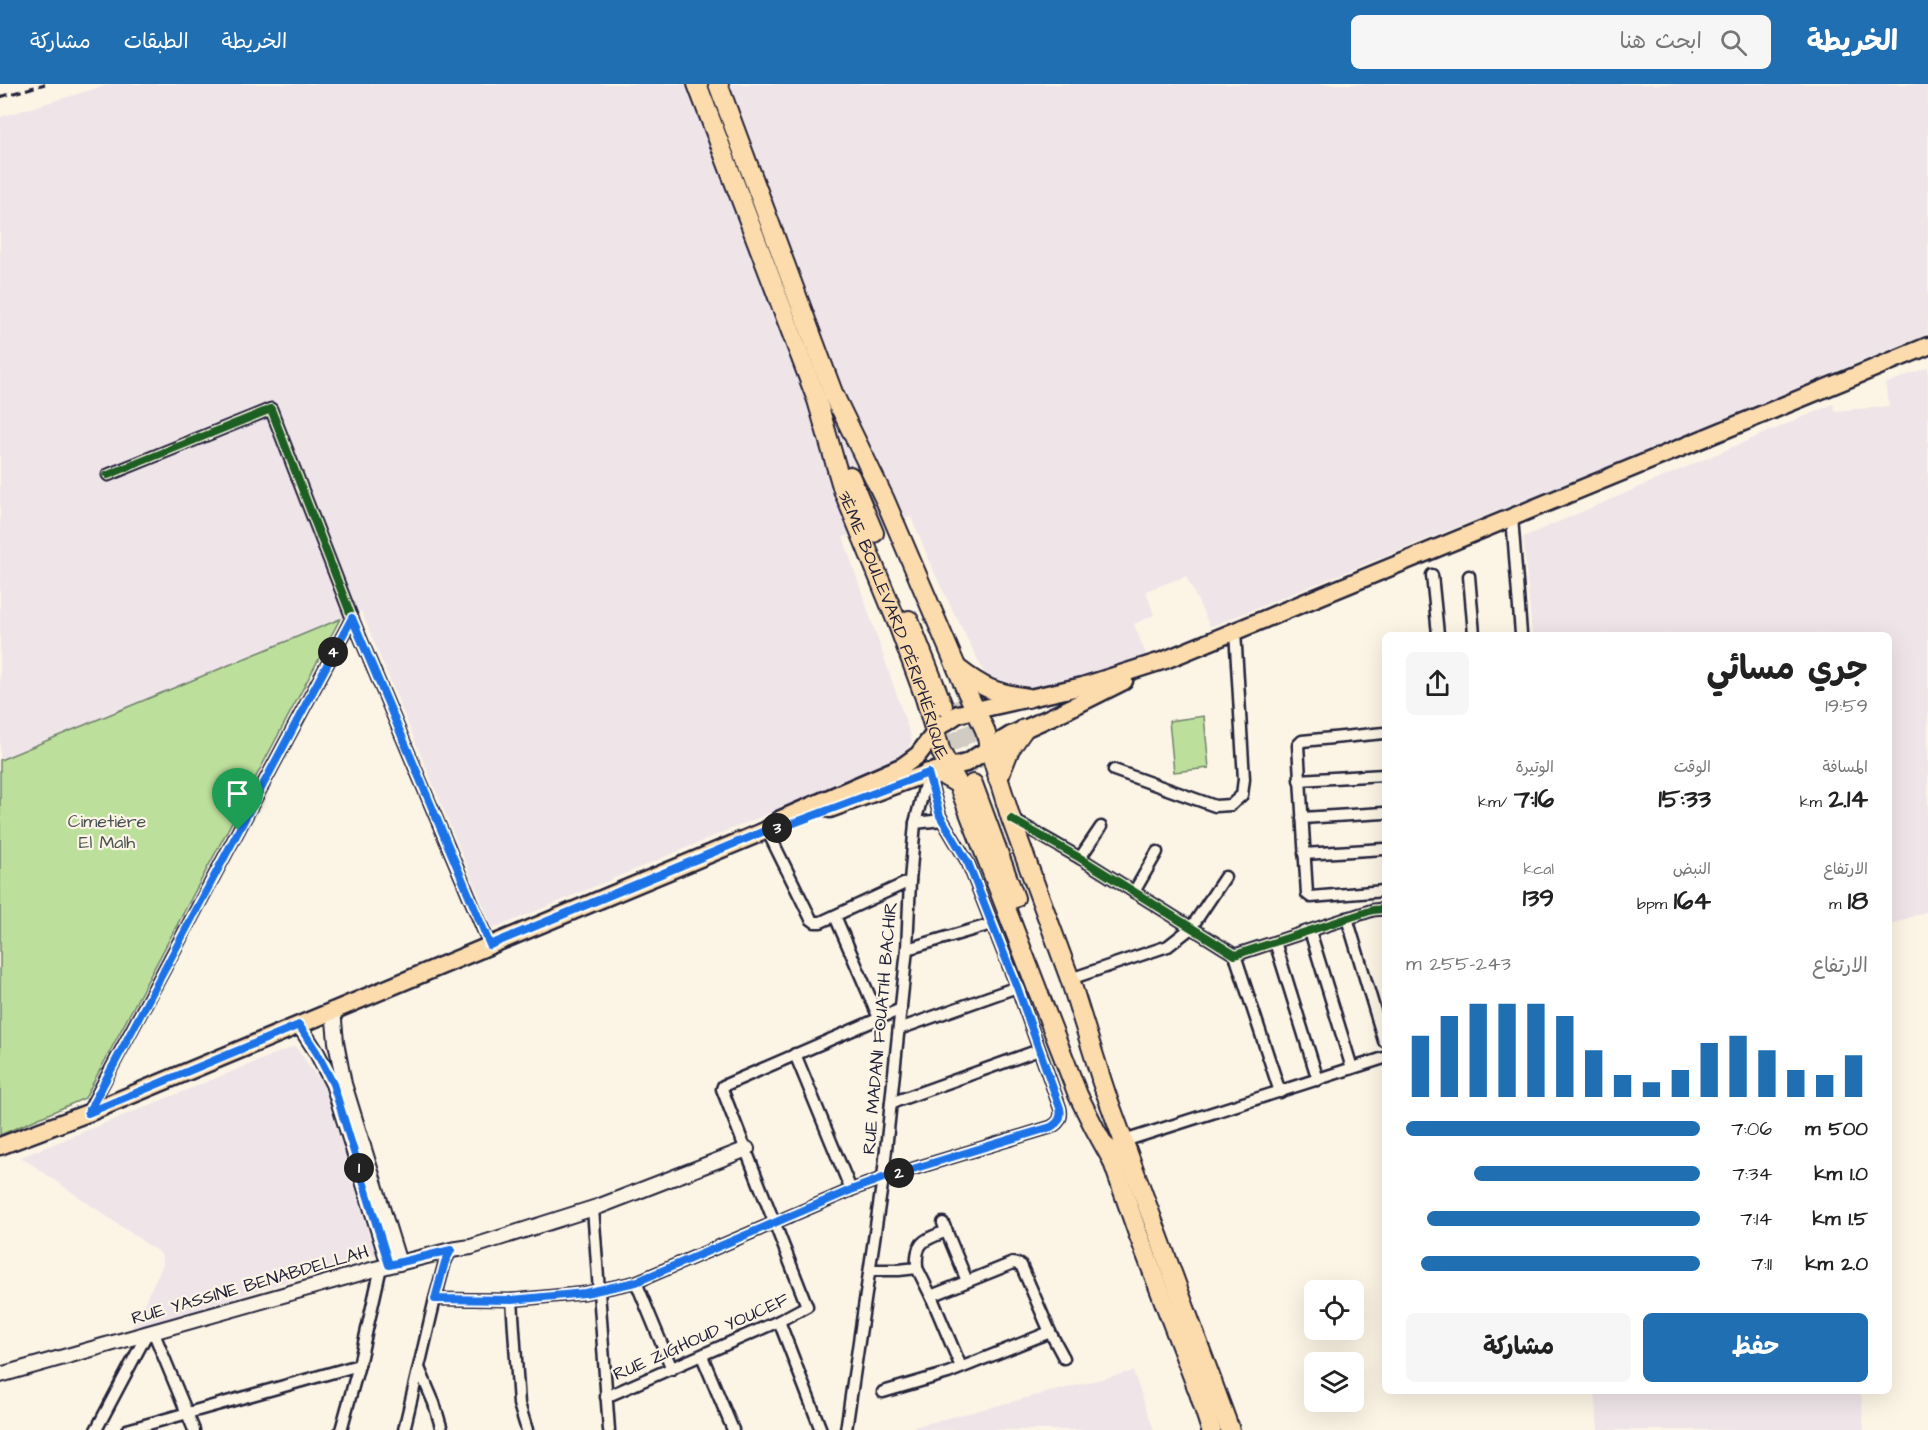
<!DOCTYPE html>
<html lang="ar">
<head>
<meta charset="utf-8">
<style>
	:root { --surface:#fff; --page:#f6f6f6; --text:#222; --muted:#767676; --accent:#1f6fb2 }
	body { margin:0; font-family:"Architects Daughter","Playpen Sans Arabic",sans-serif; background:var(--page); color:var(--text); direction:rtl; height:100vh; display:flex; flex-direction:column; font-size:22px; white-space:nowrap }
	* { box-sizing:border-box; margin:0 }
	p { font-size:20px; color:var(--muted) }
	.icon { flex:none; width:33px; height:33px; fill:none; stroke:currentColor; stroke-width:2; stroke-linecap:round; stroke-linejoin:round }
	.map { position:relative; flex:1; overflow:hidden; direction:ltr }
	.panel { position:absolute; left:1382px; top:548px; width:510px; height:762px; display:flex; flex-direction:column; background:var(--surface); border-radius:9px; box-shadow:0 6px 24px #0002; direction:rtl }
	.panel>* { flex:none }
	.tools { position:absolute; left:1304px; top:1196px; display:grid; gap:12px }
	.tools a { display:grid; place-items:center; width:60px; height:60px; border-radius:9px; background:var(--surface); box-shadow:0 6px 24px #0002; font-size:30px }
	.pin { position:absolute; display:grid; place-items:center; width:51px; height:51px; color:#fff; margin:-62px -26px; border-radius:50% 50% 50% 0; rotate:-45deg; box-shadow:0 0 6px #0007 }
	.pin .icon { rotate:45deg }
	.km { position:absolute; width:30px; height:30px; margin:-15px; border-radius:50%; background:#222; color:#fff; font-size:16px; line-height:30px; text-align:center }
	.round { display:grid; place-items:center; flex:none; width:63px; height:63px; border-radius:9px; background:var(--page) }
	.summary { display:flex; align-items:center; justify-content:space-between; height:102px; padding:0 24px }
	h1 { font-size:33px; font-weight:700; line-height:45px }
	.figures { display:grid; grid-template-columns:repeat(3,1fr); gap:9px; height:102px; padding:6px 24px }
	.figures div { display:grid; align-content:center }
	.figures b { font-size:26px; font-weight:700 }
	.figures small { font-size:16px; font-weight:400 }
	.figures p { font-size:16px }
	.chart { height:168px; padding:12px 24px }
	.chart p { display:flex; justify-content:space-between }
	.chart svg { width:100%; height:108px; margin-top:6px; stroke:var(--accent); stroke-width:6 }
	.action { display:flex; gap:12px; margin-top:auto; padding:12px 24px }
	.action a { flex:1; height:69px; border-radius:9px; background:var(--accent); color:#fff; font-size:24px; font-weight:700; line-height:69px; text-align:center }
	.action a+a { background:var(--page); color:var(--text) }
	ul { padding:0 24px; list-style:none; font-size:20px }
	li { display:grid; grid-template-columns:96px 72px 1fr; align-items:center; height:45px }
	li i { height:15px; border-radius:8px; background:var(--accent) }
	header { display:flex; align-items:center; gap:36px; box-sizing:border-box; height:84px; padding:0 30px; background:var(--accent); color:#fff }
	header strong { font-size:28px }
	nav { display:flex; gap:33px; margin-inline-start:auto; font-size:21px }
	.search { width:420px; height:54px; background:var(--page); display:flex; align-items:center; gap:15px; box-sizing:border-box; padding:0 21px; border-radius:9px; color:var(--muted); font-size:22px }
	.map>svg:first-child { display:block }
	.built { fill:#efe5e9 }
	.green { fill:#bce09b; stroke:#6f816b; stroke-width:1.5 }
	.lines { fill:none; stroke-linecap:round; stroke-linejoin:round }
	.trunk-tunnel { stroke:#d0cbc3; stroke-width:18; stroke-dasharray:18 9; stroke-linecap:butt }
	.minor-casing { stroke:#22223b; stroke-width:15 }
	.tertiary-casing { stroke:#22223b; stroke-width:18 }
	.primary-casing { stroke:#22223b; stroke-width:21 }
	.trunk-casing { stroke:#22223b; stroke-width:22 }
	.minor { stroke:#fcf5e5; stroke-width:10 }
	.tertiary { stroke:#fcf5e5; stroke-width:14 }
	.primary { stroke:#fcdcac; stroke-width:16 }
	.trunk { stroke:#fcdcac; stroke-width:18 }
	.rail { stroke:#22223b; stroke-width:3; stroke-dasharray:9 4.5; stroke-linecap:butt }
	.cycleway-casing { stroke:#fcf5e5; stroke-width:11 }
	.cycleway { stroke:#1b5e20; stroke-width:8 }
	.route-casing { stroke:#fff; stroke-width:12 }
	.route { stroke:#1a73e8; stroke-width:8 }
	.labels { text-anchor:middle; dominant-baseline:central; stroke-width:4.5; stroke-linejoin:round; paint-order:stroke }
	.street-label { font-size:18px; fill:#22223b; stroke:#fcf5e5 }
	.park-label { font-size:18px; fill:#485253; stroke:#fcf5e5 }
</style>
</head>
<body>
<header>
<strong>الخريطة</strong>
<div class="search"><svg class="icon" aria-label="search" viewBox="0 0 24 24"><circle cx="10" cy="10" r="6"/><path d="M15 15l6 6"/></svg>ابحث هنا</div>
<nav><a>الخريطة</a><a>الطبقات</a><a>مشاركة</a></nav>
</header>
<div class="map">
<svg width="1928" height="1346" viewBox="0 0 1928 1346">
	<rect width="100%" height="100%" fill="#fcf5e5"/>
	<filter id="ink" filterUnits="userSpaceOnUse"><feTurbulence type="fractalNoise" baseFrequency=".0167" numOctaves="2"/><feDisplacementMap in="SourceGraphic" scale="12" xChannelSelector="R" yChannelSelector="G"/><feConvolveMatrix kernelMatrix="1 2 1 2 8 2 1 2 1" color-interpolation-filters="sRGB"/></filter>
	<g filter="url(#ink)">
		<g class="built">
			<polygon points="111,0 1928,0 1928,250 1614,380 1210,543 1186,492 1146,507 1154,531 1134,540 1147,573 1123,583 1052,600 1017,605 988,596 938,497 911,433 843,453 912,656 906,672 493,845 361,527 0,676 0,33"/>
			<polygon points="1928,283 1928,827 1889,841 1888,550 1532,550 1523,453 1833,320 1835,327 1889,322 1885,300"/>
			<polygon points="295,962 323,1001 376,1170 131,1246 163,1180 161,1170 21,1073"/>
			<polygon points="1133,1287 1154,1346 901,1346"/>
			<polygon points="1595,1307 1861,1307 1864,1346 1598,1346"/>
		</g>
		<g class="green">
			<polygon points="340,535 85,1014 0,1051 0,676"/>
			<polygon points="1204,632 1209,684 1174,688 1169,637"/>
		</g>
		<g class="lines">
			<g class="trunk-tunnel">
				<polyline points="957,616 987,692"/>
				<polyline points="943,623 973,700"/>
			</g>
			<defs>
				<g id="minor">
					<polyline points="108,391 271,325 352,534 490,862"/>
					<polyline points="1512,433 1521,550"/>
					<polyline points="1432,491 1438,550"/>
					<polyline points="1469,492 1474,550"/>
					<polyline points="1384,649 1302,657 1298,661 1307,810 1311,813 1384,807"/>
					<polyline points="1114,686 1215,722 1231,721 1242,711 1244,695 1235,547"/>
					<polyline points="1299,696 1384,691"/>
					<polyline points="1302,734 1384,729"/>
					<polyline points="1012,735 1080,774 1235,871 1373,826 1384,825"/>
					<polyline points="915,739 942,736"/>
					<polyline points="767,746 811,835 815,838 821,838 910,797"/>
					<polyline points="1304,770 1384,765"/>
					<polyline points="1080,774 1101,743"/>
					<polyline points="1134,808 1157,768"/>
					<polyline points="835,832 879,934"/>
					<polyline points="1347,834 1384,957"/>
					<polyline points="1310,847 1352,984"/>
					<polyline points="1275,858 1318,996"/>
					<polyline points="907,865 992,840"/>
					<polyline points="1235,871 1280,1008"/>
					<polyline points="1070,895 1168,862 1191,844 1225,793"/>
					<polyline points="899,945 1017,903"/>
					<polyline points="795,970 851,1106"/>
					<polyline points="891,1019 1039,966"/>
					<polyline points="88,1028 352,534"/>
					<polyline points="1124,1057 1384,974"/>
					<polyline points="593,1124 609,1346"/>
					<polyline points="943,1139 967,1197"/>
					<polyline points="917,1184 931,1212 961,1283"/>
					<path d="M870,1186H899L917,1184C915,1157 924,1156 947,1147"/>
					<polyline points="636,1198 672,1285"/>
					<polyline points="931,1212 1013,1179 1021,1181 1050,1248 1064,1274"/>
					<path d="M435,1215L512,1216L585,1209L636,1198L851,1106L883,1094L1051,1043C1059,1039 1062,1033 1060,1024L1017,903L968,779L940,732L928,689"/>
					<polyline points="512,1216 519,1320 527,1346"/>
					<polyline points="779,1237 821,1346"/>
					<polyline points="153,1247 194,1346"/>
					<polyline points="702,1272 733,1346"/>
					<polyline points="419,1284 434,1319 442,1346"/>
					<polyline points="883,1308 948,1289 1050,1248"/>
					<polyline points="606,1313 779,1237 807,1222 722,1005 723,1002 901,925"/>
					<polyline points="96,1346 148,1248"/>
					<polyline points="127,1346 359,1281"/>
					<polyline points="341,1346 359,1281 381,1183"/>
					<polyline points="404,1346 435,1215 445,1178 451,1166"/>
					<polyline points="846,1346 883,1094 907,865 910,797 915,739 928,689"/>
				</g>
				<g id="tertiary">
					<polyline points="333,926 336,958 344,1000 399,1179"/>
					<polyline points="299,941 317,969 333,1000 389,1181"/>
					<polyline points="0,1291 375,1185 451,1166 471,1163 600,1122 747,1065"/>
				</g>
				<g id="primary">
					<polyline points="830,725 928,689 966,679 1011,651 1062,628 1124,597"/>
					<polyline points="767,746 781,735 903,682 918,671 940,642 958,630 1083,602 1165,576 1928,262"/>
					<polyline points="0,1062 88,1029 767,746 777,744"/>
				</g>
				<g id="trunk">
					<path id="s1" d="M697,0L817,316L843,406L897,538L925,614L941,668L958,700L1078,1011L1095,1045L1111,1074"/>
					<polyline points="718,0 838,322"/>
					<polyline points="834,311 885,416 967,608 985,646 993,677 1011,735 1070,895 1105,1007"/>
					<polyline points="850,392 874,449"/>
					<polyline points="909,536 943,622"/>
					<path d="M957,584C984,605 995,609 1028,614"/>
					<polyline points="928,689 944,692 958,700"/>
					<polyline points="998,695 1010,665 1024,645"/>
					<polyline points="973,700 1015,814"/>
					<polyline points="1101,996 1230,1346"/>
					<polyline points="1108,1064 1137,1147 1199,1309 1211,1346"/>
				</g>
			</defs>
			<use href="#minor" class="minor-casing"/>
			<use href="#tertiary" class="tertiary-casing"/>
			<use href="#primary" class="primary-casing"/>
			<use href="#trunk" class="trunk-casing"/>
			<use href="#minor" class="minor"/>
			<use href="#tertiary" class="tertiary"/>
			<use href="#primary" class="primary"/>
			<use href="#trunk" class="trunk"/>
			<polyline class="rail" points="0,13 45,0"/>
			<defs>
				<g id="cycleway">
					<polyline points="108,391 271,325 352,534 490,862"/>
					<polyline points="1011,735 1080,774 1235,871 1373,826 1384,825"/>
					<polyline points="88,1029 352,534"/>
					<path d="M435,1215L512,1216L585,1209L636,1198L851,1106L883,1094L1051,1043C1059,1039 1062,1033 1060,1024L1017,903L968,779L940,732L928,689"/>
				</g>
			</defs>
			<use href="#cycleway" class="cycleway-casing"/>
			<use href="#cycleway" class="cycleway"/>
		</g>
	</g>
	<g class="lines" filter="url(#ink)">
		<defs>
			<path id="route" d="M352,534L490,861L767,746L783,743L928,689L940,732L968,779L1017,903L1060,1024C1062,1033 1059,1039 1051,1043L883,1094L851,1106L636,1198L585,1209L512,1216L435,1215L445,1178L451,1166L389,1181L333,1000L317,969L299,941L88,1029Z"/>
		</defs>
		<use href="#route" class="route-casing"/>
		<use href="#route" class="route"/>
	</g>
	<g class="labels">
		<g class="street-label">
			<text stroke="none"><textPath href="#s1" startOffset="576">3ÈME BOULEVARD PÉRIPHÉRIQUE</textPath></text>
			<text transform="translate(880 944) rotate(-85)">RUE MADANI FOUATIH BACHIR</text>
			<text transform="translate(250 1201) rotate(-16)">RUE YASSINE BENABDELLAH</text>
			<text transform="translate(701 1253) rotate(-24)">RUE ZIGHOUD YOUCEF</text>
		</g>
		<g class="park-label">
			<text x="107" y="737">Cimetière<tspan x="107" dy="21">El Malh</tspan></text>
		</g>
	</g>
</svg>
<div class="tools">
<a><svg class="icon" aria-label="locate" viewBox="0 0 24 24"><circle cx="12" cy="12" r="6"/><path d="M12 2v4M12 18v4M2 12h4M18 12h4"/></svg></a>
<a><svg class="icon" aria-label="layers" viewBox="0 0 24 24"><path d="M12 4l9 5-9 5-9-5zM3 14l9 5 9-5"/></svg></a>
</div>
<div class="pin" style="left:238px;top:746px;background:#1e9e55"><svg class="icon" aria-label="arrive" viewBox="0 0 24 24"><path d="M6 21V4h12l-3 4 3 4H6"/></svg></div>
<b class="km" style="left:359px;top:1084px">1</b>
<b class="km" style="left:899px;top:1089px">2</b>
<b class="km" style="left:777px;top:744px">3</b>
<b class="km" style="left:333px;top:568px">4</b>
<section class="panel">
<div class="summary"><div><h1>جري مسائي</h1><p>19:59</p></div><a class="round"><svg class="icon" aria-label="share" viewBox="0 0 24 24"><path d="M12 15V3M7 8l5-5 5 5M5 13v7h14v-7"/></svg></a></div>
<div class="figures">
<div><p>المسافة</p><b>2.14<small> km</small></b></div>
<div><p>الوقت</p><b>15:33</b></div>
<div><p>الوتيرة</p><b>7:16<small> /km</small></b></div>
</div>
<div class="figures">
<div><p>الارتفاع</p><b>18<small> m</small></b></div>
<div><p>النبض</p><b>164<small> bpm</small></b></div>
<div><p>kcal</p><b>139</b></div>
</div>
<div class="chart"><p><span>الارتفاع</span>243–255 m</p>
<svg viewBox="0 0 160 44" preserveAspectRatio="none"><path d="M5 44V19M15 44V11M25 44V6M35 44V6M45 44V6M55 44V11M65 44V25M75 44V35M85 44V38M95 44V33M105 44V22M115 44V19M125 44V25M135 44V33M145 44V35M155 44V27"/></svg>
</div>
<ul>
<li><b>500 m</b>7:06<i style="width:100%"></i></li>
<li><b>1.0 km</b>7:34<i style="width:77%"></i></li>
<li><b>1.5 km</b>7:14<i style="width:93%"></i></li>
<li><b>2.0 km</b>7:11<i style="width:95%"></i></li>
</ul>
<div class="action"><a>حفظ</a><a>مشاركة</a></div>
</section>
</div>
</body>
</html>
